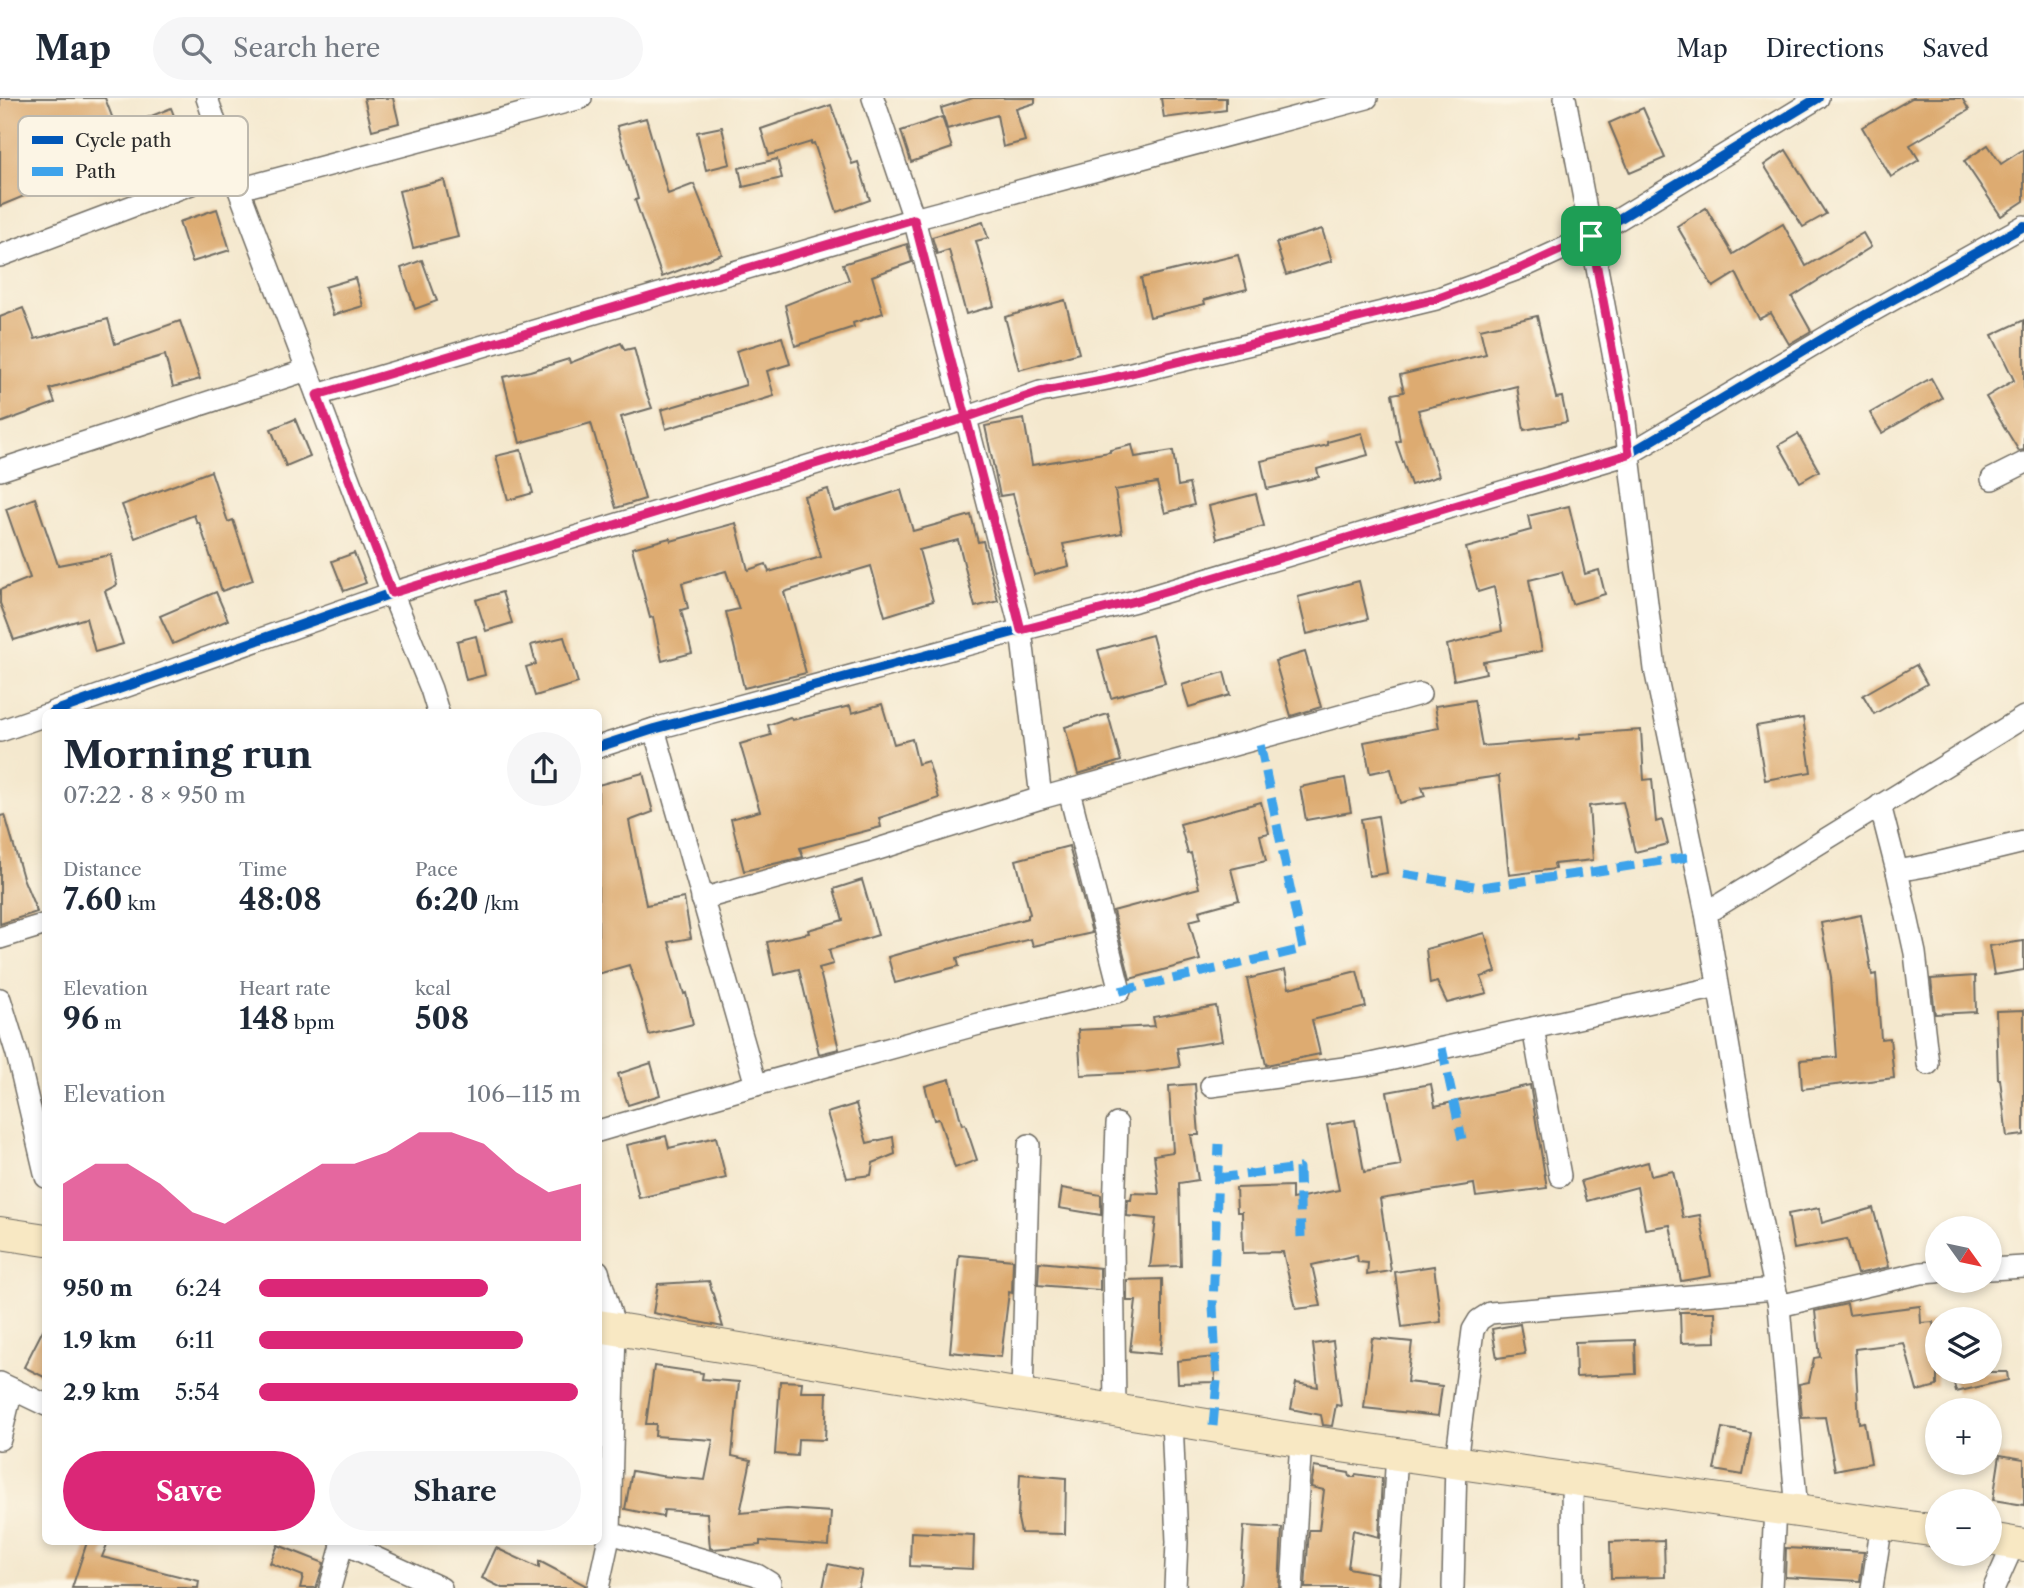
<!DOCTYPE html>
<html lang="en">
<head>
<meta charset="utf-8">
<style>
	:root { --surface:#fff; --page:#f6f6f7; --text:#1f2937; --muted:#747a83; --line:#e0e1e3; --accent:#db2777 }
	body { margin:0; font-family:"Libre Caslon Text",serif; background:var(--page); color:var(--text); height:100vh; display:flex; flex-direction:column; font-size:26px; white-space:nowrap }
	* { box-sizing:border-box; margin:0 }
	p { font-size:23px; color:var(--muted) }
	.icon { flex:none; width:38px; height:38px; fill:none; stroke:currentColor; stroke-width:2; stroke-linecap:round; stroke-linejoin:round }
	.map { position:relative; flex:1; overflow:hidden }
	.panel { position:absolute; left:42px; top:611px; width:560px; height:836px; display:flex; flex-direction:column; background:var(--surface); border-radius:10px; box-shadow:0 4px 10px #0003 }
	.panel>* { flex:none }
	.needle { width:46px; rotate:123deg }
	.buttons { position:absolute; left:1925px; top:1118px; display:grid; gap:14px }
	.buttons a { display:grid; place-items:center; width:77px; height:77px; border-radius:50%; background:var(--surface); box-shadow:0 4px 10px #0003; font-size:35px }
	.pin { position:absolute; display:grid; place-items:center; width:60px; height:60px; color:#fff; margin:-30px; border-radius:14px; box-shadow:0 4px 10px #0006 }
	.round { display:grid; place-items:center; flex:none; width:74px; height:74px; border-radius:37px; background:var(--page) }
	.head { display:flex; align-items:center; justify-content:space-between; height:119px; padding:0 21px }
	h1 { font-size:38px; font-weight:800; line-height:52px }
	.metrics { display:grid; grid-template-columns:repeat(3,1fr); gap:10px; height:119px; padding:7px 21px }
	.metrics div { display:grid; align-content:center }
	.metrics b { font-size:30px; font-weight:800 }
	.metrics small { font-size:19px; font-weight:400 }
	.metrics p { font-size:19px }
	.chart { height:196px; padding:14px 21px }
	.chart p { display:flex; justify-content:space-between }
	.chart svg { width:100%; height:126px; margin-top:7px; fill:var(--accent); opacity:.7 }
	.cta { display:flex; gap:14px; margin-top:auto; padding:14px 21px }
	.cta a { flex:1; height:80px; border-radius:42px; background:var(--accent); color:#fff; font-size:28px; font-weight:800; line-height:80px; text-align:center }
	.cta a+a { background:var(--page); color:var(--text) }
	ul { padding:0 21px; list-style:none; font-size:23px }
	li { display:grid; grid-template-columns:112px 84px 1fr; align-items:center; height:52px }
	li i { height:18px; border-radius:9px; background:var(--accent) }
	header { display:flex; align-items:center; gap:42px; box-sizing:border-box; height:98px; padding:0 35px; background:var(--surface); border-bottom:2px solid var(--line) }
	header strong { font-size:33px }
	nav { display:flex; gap:38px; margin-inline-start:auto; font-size:24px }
	.search { width:490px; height:63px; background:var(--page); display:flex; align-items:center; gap:18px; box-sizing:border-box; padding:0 24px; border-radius:38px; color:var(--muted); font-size:26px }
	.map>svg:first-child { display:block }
	.building { fill:#ddab71 }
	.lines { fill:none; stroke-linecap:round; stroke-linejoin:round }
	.street-casing { stroke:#716d64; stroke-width:24 }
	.secondary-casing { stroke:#716d64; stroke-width:34 }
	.street { stroke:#fff; stroke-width:21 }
	.secondary { stroke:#f8e8c3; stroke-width:32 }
	.quiet { stroke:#3ea3eb; stroke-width:9; stroke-dasharray:18 9; stroke-linecap:butt }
	.cycleway-casing { stroke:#fcf5e5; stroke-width:15 }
	.cycleway { stroke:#0057b8; stroke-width:10 }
	.route-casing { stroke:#fff; stroke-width:14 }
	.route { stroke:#db2777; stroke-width:9 }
	.key { fill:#fcf5e5; stroke:#bdb8ad; stroke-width:2 }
	.key-label { font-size:19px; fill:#2b2b2b }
</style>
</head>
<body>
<header>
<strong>Map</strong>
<div class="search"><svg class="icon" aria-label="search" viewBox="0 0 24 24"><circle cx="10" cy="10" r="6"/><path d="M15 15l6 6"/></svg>Search here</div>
<nav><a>Map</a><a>Directions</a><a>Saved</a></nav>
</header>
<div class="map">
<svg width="2024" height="1490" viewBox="0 0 2024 1490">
	<rect width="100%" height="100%" fill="#fcf5e5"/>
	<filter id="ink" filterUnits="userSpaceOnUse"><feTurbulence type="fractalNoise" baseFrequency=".0143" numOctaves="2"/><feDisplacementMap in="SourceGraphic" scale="14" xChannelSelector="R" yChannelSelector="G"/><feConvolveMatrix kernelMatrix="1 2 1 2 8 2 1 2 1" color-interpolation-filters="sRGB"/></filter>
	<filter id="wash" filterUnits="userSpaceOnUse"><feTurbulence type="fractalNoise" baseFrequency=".00686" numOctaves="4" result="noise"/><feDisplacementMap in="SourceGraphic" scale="28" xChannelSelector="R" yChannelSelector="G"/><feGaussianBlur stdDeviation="1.57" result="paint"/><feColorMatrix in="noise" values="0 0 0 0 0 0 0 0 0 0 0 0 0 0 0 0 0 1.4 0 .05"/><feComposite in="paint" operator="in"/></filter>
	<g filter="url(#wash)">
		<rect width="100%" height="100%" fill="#f4e8ce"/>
		<g id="blocks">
			<g class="building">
				<polygon points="0,0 105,0 117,32 171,10 184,44 131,65 130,61 63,90 60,83 0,108"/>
				<polygon points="364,0 393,0 399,25 372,32"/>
				<polygon points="973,0 1035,0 1035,5 1016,11 1025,43 1003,49 997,17 947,31 941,10"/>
				<polygon points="1161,0 1226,0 1226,12 1164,20"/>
				<polygon points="1912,0 1962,0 1969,12 1910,47 1919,62 1891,79 1862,29"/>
				<polygon points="831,7 852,66 858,64 870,102 837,114 814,45 811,46 811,44 769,57 761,31"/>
				<polygon points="1643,10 1665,60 1630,75 1609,25"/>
				<polygon points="942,19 952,50 911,64 901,33"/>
				<polygon points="646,20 668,96 694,86 722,156 662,179 635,102 638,101 617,28"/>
				<polygon points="722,29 730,66 706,72 697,34"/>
				<polygon points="1988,47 2001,66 2024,51 2024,103 2001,118 1964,63"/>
				<polygon points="1786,52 1826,116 1803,129 1764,67"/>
				<polygon points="777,61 782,80 743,89 739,70"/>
				<polygon points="444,82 458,139 413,150 399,93"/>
				<polygon points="1706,110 1733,156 1783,126 1806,168 1863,135 1871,149 1792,199 1811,233 1789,246 1771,215 1759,221 1736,175 1713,189 1677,128"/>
				<polygon points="217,111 230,152 192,164 179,124"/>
				<polygon points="983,124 988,140 976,143 994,208 966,216 949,152 937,156 932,139"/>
				<polygon points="1322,131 1332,163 1286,177 1276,145"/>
				<polygon points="907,146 912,164 872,178 883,215 853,225 854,229 795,248 785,207 849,182 843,166"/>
				<polygon points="1238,157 1247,191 1204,202 1205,206 1150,219 1141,180"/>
				<polygon points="422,162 437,203 415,211 401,170"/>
				<polygon points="355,180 363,208 333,217 325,189"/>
				<polygon points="1065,202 1079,255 1019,272 1005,219"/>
				<polygon points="23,210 35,241 108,221 115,246 180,223 200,281 173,289 165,257 50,291 55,305 0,325 0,219"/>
				<polygon points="1537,218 1556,300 1562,299 1567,324 1524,332 1517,288 1418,312 1439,378 1411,387 1396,344 1400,343 1392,296 1404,294 1400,277 1486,256 1480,231"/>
				<polygon points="2024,222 2024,352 2019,353 1986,299 2014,282 1992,237"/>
				<polygon points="782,239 790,266 767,273 774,298 666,331 661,312 746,287 736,253"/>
				<polygon points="621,245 625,252 634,250 645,291 652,310 621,319 645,401 616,410 591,325 520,345 503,279 530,273 569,261 570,265"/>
				<polygon points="1931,280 1942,300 1882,335 1870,315"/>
				<polygon points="295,321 310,358 286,368 271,331"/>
				<polygon points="1024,321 1032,367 1110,354 1110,352 1132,347 1135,359 1173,353 1178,388 1189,386 1194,407 1165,415 1157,385 1115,392 1122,435 1063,446 1069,468 1034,477 1013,396 1000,398 985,328"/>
				<polygon points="1362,335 1368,357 1317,371 1319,379 1267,391 1261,363 1328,347 1327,344"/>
				<polygon points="1798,336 1819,373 1800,384 1779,347"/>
				<polygon points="521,352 533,395 508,402 496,358"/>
				<polygon points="211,373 228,424 233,422 253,482 222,493 199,424 197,425 194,417 135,440 122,407"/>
				<polygon points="828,391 834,413 901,392 913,433 971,417 978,444 983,443 998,503 975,509 958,442 919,452 933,503 885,518 871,468 784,494 806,575 744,590 726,514 739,511 726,473 682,485 688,510 681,512 692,555 662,563 653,519 650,520 632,450 670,440 671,443 736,425 748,472 766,466 769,474 821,459 804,398"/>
				<polygon points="1256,396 1264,428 1217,441 1209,408"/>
				<polygon points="35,400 58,467 111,457 117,487 105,493 123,546 95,554 86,520 14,542 0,505 0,492 30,480 6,411"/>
				<polygon points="1569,408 1585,476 1599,472 1605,496 1572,506 1562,474 1529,482 1542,553 1483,564 1486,575 1454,582 1447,547 1502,533 1494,489 1478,494 1466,450 1531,432 1528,418"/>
				<polygon points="354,455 366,485 344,493 332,463"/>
				<polygon points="1359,483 1368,521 1307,536 1298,499"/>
				<polygon points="216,494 228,522 173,546 160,518"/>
				<polygon points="502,494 512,525 486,533 476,502"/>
				<polygon points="1152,537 1165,585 1111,600 1098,552"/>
				<polygon points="476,538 485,577 466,582 457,543"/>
				<polygon points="564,539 578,585 535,598 526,569 536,566 531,547"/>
				<polygon points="1305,554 1321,609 1291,618 1275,563"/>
				<polygon points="1916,567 1927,586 1874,616 1863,597"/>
				<polygon points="1224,574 1230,597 1189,609 1182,587"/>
				<polygon points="1474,602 1482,648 1580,640 1580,636 1641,632 1644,682 1652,681 1656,724 1662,722 1668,746 1635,754 1623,704 1589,708 1593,762 1554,766 1555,771 1509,777 1499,678 1422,689 1425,698 1400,705 1391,671 1370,675 1364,644 1439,630 1435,608"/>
				<polygon points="882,606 894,646 912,641 918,666 928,663 939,700 879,720 881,729 800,750 803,759 744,773 731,721 760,713 740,646 771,637 768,627 790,619 792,622 850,608 852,615"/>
				<polygon points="1108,616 1121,663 1078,676 1065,629"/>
				<polygon points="1803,620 1811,674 1765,682 1756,628"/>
				<polygon points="643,675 653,714 629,723 646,807 684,800 691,840 669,844 684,896 686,895 693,926 649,937 641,903 629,867 598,876 598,687"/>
				<polygon points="1345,680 1351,714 1306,722 1300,689"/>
				<polygon points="1261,704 1269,735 1260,737 1266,763 1231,771 1239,802 1199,813 1201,820 1189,823 1200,862 1130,881 1113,813 1199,790 1191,755 1188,756 1180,726"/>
				<polygon points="5,717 23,780 37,814 0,826 0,718"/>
				<polygon points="1378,718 1387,775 1369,778 1361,721"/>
				<polygon points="1069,748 1092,835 1033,848 1031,841 957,860 959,868 895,885 888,859 1028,820 1028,817 1030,816 1016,762"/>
				<polygon points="862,782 878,837 829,852 833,866 819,870 839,951 819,956 799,871 774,877 767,844 809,835 808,832 843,822 834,791"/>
				<polygon points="1861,817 1872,877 1876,876 1881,941 1890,940 1894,980 1802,991 1800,962 1837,959 1831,879 1821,825"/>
				<polygon points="1485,835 1496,874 1481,879 1487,895 1447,905 1437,884 1430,886 1426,851"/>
				<polygon points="2024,843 2024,872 1994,877 1989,848"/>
				<polygon points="1285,872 1289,890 1357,873 1366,909 1312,922 1320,956 1266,967 1247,881"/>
				<polygon points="1975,878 1976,914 1935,916 1931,881"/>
				<polygon points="1216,908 1222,943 1177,950 1180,969 1145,974 1081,977 1078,932 1155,928 1153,919"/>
				<polygon points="2024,912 2024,1037 2007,1039 2000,981 1998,981 1996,913"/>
				<polygon points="651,965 660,997 628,1007 618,976"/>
				<polygon points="950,981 962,1027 965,1026 977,1062 955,1070 939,1021 934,1022 925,988"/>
				<polygon points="1195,986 1199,1037 1191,1037 1198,1082 1179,1085 1181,1168 1150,1169 1156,1121 1127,1118 1128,1102 1131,1102 1132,1095 1159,1096 1154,1057 1173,1054 1169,988"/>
				<polygon points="1431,986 1435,1008 1530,987 1547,1090 1476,1099 1474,1086 1380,1101 1391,1173 1367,1177 1368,1165 1358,1164 1357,1157 1312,1167 1321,1208 1296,1211 1283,1154 1243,1155 1242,1114 1237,1114 1236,1090 1292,1088 1292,1101 1339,1092 1327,1027 1355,1022 1364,1074 1401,1068 1387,994"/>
				<polygon points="856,1006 867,1045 893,1039 895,1056 873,1065 871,1077 847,1080 827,1015"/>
				<polygon points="666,1038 669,1050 716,1039 726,1080 639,1100 627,1047"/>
				<polygon points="1648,1064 1651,1078 1673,1073 1683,1120 1700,1117 1711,1178 1681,1183 1670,1127 1645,1131 1637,1089 1587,1103 1581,1083"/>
				<polygon points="1062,1090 1101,1097 1101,1117 1059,1110"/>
				<polygon points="1819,1110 1822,1125 1873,1110 1889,1169 1857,1176 1847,1141 1794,1151 1788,1116"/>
				<polygon points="959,1157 1013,1162 1012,1195 1009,1194 1001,1259 950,1254"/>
				<polygon points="1039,1164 1100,1170 1100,1192 1038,1187"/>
				<polygon points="1434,1168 1441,1224 1402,1229 1395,1174"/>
				<polygon points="1162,1181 1162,1237 1160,1256 1130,1253 1136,1203 1127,1203 1127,1182"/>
				<polygon points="709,1183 723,1229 653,1215 658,1186"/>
				<polygon points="1847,1206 1849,1217 1920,1208 1921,1225 1933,1224 1937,1256 1937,1288 1917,1293 1904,1245 1855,1251 1859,1325 1864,1324 1871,1365 1835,1372 1825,1319 1802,1320 1799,1286 1809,1284 1814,1260 1820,1259 1815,1213"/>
				<polygon points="1680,1214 1715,1214 1716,1244 1681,1245"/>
				<polygon points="46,1226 46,1280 24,1269"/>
				<polygon points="1520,1226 1525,1256 1497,1260 1492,1231"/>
				<polygon points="1372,1240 1412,1244 1407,1284 1442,1288 1438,1318 1364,1310"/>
				<polygon points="1635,1242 1636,1276 1576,1279 1575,1244"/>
				<polygon points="1333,1243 1341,1308 1336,1307 1332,1328 1323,1327 1321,1317 1291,1311 1296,1285 1318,1289 1313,1246"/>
				<polygon points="1214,1259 1215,1284 1178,1285 1177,1263"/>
				<polygon points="654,1268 703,1275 702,1281 739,1284 732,1358 751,1362 740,1415 787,1411 831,1414 829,1448 760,1443 760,1447 713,1451 710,1450 707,1415 664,1412 663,1419 625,1411 632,1373 661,1378 705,1382 713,1342 655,1338 656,1326 646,1326"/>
				<polygon points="1951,1274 2007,1274 2008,1282 1956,1294"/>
				<polygon points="780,1283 802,1284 801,1294 827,1294 825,1342 798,1341 797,1358 775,1356"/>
				<polygon points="1722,1330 1751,1335 1743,1377 1714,1372"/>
				<polygon points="2000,1357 2024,1361 2024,1407 1993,1402"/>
				<polygon points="1314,1369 1349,1375 1350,1379 1355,1379 1356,1376 1382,1380 1379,1439 1353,1432 1348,1470 1376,1475 1377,1490 1305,1490 1309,1432 1319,1432 1324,1392 1311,1389"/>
				<polygon points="1020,1376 1066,1380 1065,1436 1021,1435 1018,1421"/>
				<polygon points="1244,1428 1282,1430 1279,1490 1240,1490"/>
				<polygon points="911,1434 974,1437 973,1471 910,1468"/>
				<polygon points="1664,1442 1665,1479 1611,1480 1610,1444"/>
				<polygon points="87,1444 108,1444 102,1459 199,1483 198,1490 72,1490"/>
				<polygon points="278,1447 324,1465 316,1490 300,1490 303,1478 270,1465"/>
				<polygon points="496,1450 539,1470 539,1463 585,1487 585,1490 502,1490 482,1480"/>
				<polygon points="1786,1450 1864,1454 1860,1483 1785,1479"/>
				<polygon points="828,1466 862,1473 858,1490 823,1490"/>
			</g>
		</g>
	</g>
	<g filter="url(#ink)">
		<use href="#blocks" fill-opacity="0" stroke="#716d64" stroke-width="2"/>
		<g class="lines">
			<defs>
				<g id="street">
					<polyline points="207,0 231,71 392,495 431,591 438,614"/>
					<polyline points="873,0 914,121 1021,532 1041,700"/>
					<polyline points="1565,0 1623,308 1655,571 1706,815 1747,1057 1779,1208 1797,1413"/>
					<polyline points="239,91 581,0"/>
					<polyline points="0,158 231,71"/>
					<polyline points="317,297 914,121 1367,0"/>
					<polyline points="0,372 307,272"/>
					<polyline points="1992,381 2024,365"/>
					<polyline points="53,614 392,495 965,320 1040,294 1107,281 1436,201 1521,170 1591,138 1818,0"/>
					<polyline points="654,631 756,987"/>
					<polyline points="0,633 46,617"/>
					<polyline points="598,649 654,631 1021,532 1135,503 1629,356 1833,235 2024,128"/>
					<polyline points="1880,707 1897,773 1915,855 1928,966"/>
					<polyline points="1897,773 1925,768 2024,744"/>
					<polyline points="702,801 875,752 1041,700 1420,596"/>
					<polyline points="1706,815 2024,619"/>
					<polyline points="0,840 46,826"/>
					<polyline points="0,901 17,956 46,1079"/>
					<polyline points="1533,930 1560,1078"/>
					<polyline points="1211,988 1366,967 1718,889"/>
					<polyline points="598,1033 756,987 979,926 1120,893 1069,693"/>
					<polyline points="1990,1171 2024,1169"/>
					<polyline points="1779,1208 1921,1175 1937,1174"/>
					<polyline points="0,1285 46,1307"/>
					<polyline points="1022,1297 1029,1047"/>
					<polyline points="1115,1312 1113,1144 1117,1026"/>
					<polyline points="1172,1321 1177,1444 1175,1490"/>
					<polyline points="0,1341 12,1291"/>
					<polyline points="1572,1381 1573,1490"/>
					<polyline points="610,1435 757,1477 770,1485 768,1490"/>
					<polyline points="341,1444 441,1490"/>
					<polyline points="1389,1484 1397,1355"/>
					<polyline points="330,1490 343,1444"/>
					<polyline points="598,1490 610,1435 615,1230 598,1173"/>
					<polyline points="1292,1490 1301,1342"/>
					<polyline points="1453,1490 1456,1364 1473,1232 1479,1222 1490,1215 1775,1191"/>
					<polyline points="1771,1490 1775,1410"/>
					<polyline points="1872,1490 1882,1425"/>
					<polyline points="1994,1490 2014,1445"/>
				</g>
				<g id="secondary">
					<polyline points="0,1135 46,1142"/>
					<polyline points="598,1228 1292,1341 1937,1433"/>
					<polyline points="1990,1441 2024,1447"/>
				</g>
			</defs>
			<use href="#street" class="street-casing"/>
			<use href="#secondary" class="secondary-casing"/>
			<use href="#street" class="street"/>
			<use href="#secondary" class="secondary"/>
			<g class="quiet">
				<polyline points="1403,776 1480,789 1598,773 1694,758"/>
				<polyline points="1120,893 1303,851 1259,641"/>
				<polyline points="1442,950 1462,1041"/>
				<polyline points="1218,1080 1299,1070 1301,1139"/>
				<polyline points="1213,1328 1217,1283 1213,1208 1219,1046"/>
			</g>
			<defs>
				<g id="cycleway">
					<polyline points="53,614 392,495 965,320 1040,294 1107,281 1436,201 1521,170 1591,138 1818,0"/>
					<polyline points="598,649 654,631 1021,532 1135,503 1629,356 1833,235 2024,128"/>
				</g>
			</defs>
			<use href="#cycleway" class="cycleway-casing"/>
			<use href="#cycleway" class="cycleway"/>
		</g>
	</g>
	<g class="lines" filter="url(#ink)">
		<defs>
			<path id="route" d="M1591,138L1521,170L1436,201L1107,281L1040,294L965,320L392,495L317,297L914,121C949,258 987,395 1021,532L1135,503L1629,356L1623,308L1591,138"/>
		</defs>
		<use href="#route" class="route-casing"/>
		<use href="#route" class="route"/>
	</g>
	<rect x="18" y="18" width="230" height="80" rx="10" class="key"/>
	<rect x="32" y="38" width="31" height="8" fill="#0057b8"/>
	<rect x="32" y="69" width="31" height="9" fill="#3ea3eb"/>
	<g class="key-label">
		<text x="75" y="49">Cycle path</text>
		<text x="75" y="80">Path</text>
	</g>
</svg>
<div class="buttons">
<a><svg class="needle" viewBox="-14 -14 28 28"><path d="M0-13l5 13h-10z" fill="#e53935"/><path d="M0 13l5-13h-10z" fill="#747a83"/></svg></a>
<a><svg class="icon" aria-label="layers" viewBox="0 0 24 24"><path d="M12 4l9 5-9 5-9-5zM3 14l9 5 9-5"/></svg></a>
<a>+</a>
<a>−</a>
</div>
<div class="pin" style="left:1591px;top:138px;background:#1e9e55"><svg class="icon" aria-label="arrive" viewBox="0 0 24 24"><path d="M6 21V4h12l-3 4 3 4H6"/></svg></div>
<section class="panel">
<div class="head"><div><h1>Morning run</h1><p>07:22 · 8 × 950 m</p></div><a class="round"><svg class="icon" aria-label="share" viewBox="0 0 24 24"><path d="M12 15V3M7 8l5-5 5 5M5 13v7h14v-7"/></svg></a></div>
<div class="metrics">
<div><p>Distance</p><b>7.60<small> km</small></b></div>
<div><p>Time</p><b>48:08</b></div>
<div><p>Pace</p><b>6:20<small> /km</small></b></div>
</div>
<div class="metrics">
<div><p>Elevation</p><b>96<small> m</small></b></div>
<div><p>Heart rate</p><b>148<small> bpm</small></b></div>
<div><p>kcal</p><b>508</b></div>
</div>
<div class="chart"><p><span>Elevation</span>106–115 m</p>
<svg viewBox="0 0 160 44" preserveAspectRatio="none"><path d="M0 44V24L10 17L20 17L30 24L40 34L50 38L60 31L70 24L80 17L90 17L100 13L110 6L120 6L130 10L140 20L150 27L160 24V44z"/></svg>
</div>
<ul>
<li><b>950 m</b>6:24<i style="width:71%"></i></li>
<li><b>1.9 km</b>6:11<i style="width:82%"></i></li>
<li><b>2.9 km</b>5:54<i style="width:99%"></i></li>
</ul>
<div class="cta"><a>Save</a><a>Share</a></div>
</section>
</div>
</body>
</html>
